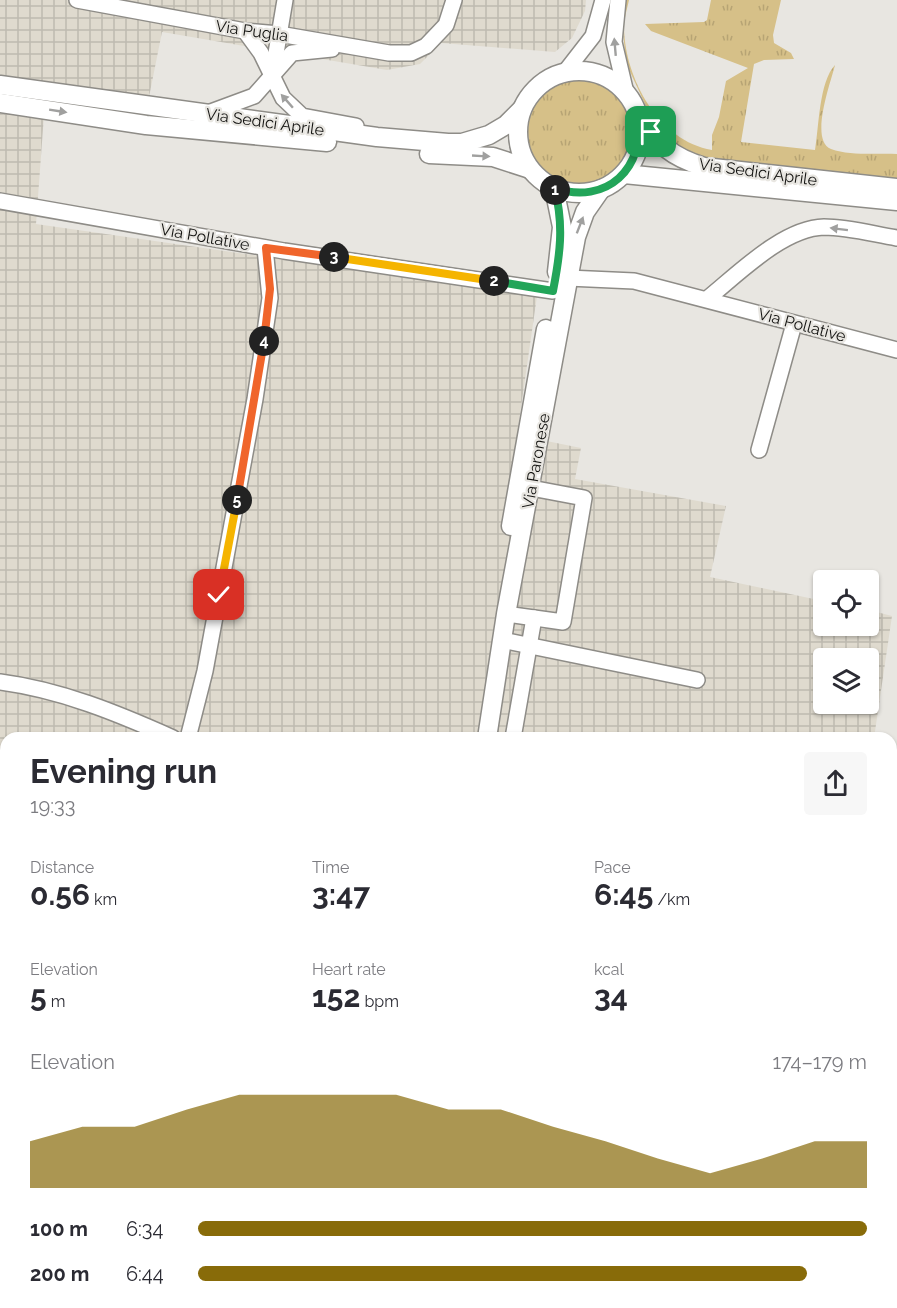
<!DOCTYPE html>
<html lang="en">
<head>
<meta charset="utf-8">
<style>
	:root { --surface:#fff; --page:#f7f7f7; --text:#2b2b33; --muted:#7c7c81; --accent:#886b09 }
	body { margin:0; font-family:Raleway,sans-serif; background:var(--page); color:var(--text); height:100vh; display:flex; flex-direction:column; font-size:22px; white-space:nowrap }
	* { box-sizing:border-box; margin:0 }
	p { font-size:20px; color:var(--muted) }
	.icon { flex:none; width:33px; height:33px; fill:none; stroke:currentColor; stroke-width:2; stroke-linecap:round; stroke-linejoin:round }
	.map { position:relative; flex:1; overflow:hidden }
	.details { position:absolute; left:0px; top:732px; width:897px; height:576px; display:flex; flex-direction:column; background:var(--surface); border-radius:18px 18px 0 0; box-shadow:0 2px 4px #0004 }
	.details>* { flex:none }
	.controls { position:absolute; left:813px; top:570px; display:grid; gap:12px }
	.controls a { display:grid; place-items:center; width:66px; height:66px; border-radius:6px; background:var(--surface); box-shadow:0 2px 4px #0004; font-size:30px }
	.pin { position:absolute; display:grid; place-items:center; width:51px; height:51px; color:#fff; margin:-26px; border-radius:12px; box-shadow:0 3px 9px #0006 }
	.km { position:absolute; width:30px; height:30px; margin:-15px; border-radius:50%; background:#222; color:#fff; font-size:16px; line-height:30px; text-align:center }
	.round { display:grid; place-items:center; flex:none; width:63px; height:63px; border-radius:6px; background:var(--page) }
	.summary { display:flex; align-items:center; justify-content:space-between; height:102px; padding:0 30px }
	h1 { font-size:33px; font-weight:700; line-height:45px }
	.stats { display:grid; grid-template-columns:repeat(3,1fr); gap:9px; height:102px; padding:6px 30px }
	.stats div { display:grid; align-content:center }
	.stats b { font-size:30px; font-weight:700 }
	.stats small { font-size:16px; font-weight:400 }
	.stats p { font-size:16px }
	.chart { height:168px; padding:12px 30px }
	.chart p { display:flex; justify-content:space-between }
	.chart svg { width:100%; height:108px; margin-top:6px; fill:var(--accent); opacity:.7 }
	ul { padding:0 30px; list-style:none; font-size:20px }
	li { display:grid; grid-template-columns:96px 72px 1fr; align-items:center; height:45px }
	li i { height:15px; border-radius:8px; background:var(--accent) }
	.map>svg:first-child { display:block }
	.industrial { fill:url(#industrial-grid); fill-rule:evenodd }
	.grass { fill:url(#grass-tufts) }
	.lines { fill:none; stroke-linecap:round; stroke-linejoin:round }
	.minor-casing { stroke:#8e8c87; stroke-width:18 }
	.major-casing { stroke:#8e8c87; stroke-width:21 }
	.highway-casing { stroke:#8e8c87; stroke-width:24 }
	.minor { stroke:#fff; stroke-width:15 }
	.major { stroke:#fff; stroke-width:18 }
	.highway { stroke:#fff; stroke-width:21 }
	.oneway { fill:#a0a09f }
	.split-1-casing { stroke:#fff; stroke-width:12 }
	.split-2-casing { stroke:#fff; stroke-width:12 }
	.split-3-casing { stroke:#fff; stroke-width:12 }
	.split-4-casing { stroke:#fff; stroke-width:12 }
	.split-5-casing { stroke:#fff; stroke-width:12 }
	.split-6-casing { stroke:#fff; stroke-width:12 }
	.split-1 { stroke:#22a559; stroke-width:8 }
	.split-2 { stroke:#22a559; stroke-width:8 }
	.split-3 { stroke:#f5b400; stroke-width:8 }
	.split-4 { stroke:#f0652b; stroke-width:8 }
	.split-5 { stroke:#f0652b; stroke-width:8 }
	.split-6 { stroke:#f5b400; stroke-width:8 }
	.labels { text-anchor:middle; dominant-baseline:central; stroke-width:4.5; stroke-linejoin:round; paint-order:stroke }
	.street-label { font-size:16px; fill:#121210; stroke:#e8e6e1 }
</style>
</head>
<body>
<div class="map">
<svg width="897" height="1308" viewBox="0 0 897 1308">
	<defs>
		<pattern id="industrial-grid" width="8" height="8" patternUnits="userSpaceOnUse" patternTransform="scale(1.5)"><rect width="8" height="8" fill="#dfdace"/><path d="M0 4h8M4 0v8" fill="none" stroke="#bebab0"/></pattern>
		<pattern id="grass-tufts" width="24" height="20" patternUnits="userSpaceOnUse" patternTransform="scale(1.5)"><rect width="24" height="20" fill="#d6c088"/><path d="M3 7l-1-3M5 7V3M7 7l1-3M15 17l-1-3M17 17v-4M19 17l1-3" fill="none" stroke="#b7a474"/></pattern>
	</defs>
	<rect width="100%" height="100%" fill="#e8e6e1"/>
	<g class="industrial">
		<path d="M0,0H586L585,11L572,38L555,52L441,43L420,64L387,70L162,32L148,102L46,88L36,224L537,296L517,435L581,448L575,479L726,506L710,577L823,601L824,626H868L869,610L892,616L874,738H6V1302H87L86,1308H0ZM824,658H868V704H824Z"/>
		<polygon points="613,1302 713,1302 712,1308 644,1308"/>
	</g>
	<g class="grass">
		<path d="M626,0H629C627,9 624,19 624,28C625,79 659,141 712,150V135L719,117L726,81L748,68L651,31L645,24L704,22L707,20L711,0H781L773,35L774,43L791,53L794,59L764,60L754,64L741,142L815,150C819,127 819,82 835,65C831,82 809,140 831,149C850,156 877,153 897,154V181L706,162L671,143L651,117L626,63L622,21Z"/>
		<circle cx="582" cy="132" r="54"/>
	</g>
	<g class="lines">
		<defs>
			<g id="minor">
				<polyline points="77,0 245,31 279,34 389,53 411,53 426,46 446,25 454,0"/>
				<polyline points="618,0 614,42 626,93"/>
				<polyline points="245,31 261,53 283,98 302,116 356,126"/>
				<polyline points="565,72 593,36 603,0"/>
				<polyline points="272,77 285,0"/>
				<polyline points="208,113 254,96 292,53 332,49"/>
				<polyline points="0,201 284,251 553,291"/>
				<polyline points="568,278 634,281 897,350"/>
				<path d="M707,299C738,274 783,228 824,227C848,227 873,234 897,238"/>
				<polyline points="759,450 794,324"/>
				<polyline points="506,614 563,622 584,498 531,488"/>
				<polyline points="502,640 697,680"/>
				<path d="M0,682C61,690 117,713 173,738"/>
				<polyline points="188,738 205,671 255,399 270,298 265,248"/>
				<polyline points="513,738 534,618"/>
				<polyline points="0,1229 6,1230"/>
				<polyline points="323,1302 329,1308"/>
			</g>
			<g id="major">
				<circle cx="579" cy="132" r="61"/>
				<polyline points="0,85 377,137 448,143 462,143 489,135 506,125 522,109"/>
				<polyline points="0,103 146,125 327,142"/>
				<path d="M639,116C661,145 667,155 704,167L897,188"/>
				<polyline points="429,154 493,157 530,169"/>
				<polyline points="624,174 897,201"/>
				<polyline points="554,188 562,227 557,272"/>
				<polyline points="511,526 546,329"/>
				<polyline points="487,738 506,614 576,237 585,212 601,189"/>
				<polyline points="392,1302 395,1308"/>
				<polyline points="341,1308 344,1302"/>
			</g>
			<g id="highway">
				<polyline points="891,1000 897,967"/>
				<polyline points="891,1110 897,1076"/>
				<polyline points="836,1308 837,1302"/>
				<polyline points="856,1308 857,1302"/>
			</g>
		</defs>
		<use href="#minor" class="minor-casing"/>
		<use href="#major" class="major-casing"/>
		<use href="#highway" class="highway-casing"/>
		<use href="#minor" class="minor"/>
		<use href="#major" class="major"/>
		<use href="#highway" class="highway"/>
	</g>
	<defs><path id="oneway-solid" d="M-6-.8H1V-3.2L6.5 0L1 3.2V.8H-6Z" transform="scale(1.5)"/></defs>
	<g class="oneway">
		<use href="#oneway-solid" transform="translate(615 47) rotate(-95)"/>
		<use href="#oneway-solid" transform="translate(287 101) rotate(-131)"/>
		<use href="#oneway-solid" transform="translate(58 111) rotate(9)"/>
		<use href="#oneway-solid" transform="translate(481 156) rotate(3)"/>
		<use href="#oneway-solid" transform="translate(580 225) rotate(-69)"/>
		<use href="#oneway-solid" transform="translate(839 229) rotate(-173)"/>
	</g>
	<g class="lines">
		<defs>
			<path id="split-1" d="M555,190L554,188C607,206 646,168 638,115L651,132"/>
			<path id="split-2" d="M494,281L553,291C560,255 564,226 555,190"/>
			<polyline id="split-3" points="334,257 494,281"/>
			<polyline id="split-4" points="264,341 270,289 266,248 334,257"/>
			<polyline id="split-5" points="237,500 264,341"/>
			<polyline id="split-6" points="219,595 237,500"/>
		</defs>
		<use href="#split-1" class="split-1-casing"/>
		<use href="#split-2" class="split-2-casing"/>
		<use href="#split-3" class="split-3-casing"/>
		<use href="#split-4" class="split-4-casing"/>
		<use href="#split-5" class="split-5-casing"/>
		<use href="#split-6" class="split-6-casing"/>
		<use href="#split-1" class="split-1"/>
		<use href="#split-2" class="split-2"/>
		<use href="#split-3" class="split-3"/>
		<use href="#split-4" class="split-4"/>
		<use href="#split-5" class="split-5"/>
		<use href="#split-6" class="split-6"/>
	</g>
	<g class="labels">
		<g class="street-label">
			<text transform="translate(252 31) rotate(8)">Via Puglia</text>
			<text transform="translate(265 122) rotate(8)">Via Sedici Aprile</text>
			<text transform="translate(758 172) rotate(8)">Via Sedici Aprile</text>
			<text transform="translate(205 237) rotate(10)">Via Pollative</text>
			<text transform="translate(802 325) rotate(15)">Via Pollative</text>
			<text transform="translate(536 461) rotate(-80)">Via Paronese</text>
		</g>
	</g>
</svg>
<div class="controls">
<a><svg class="icon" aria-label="locate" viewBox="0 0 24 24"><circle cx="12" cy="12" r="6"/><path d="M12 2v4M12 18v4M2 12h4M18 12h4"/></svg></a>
<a><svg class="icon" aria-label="layers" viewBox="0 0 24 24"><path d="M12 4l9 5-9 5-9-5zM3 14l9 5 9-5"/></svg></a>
</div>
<div class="pin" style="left:651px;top:132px;background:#1e9e55"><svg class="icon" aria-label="arrive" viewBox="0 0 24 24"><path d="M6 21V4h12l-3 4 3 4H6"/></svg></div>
<div class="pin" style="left:219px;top:595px;background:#d93025"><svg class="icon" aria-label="check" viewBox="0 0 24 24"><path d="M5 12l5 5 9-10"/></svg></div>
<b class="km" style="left:555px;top:190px">1</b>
<b class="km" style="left:494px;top:281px">2</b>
<b class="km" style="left:334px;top:257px">3</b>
<b class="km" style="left:264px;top:341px">4</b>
<b class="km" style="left:237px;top:500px">5</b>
<section class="details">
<div class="summary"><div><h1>Evening run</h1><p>19:33</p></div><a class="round"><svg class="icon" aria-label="share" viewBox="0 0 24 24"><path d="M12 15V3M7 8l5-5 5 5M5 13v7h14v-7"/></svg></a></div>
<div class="stats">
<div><p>Distance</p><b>0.56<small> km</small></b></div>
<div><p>Time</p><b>3:47</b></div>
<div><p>Pace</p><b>6:45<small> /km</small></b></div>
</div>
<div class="stats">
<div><p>Elevation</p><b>5<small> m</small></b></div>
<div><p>Heart rate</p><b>152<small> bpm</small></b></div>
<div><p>kcal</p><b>34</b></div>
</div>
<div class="chart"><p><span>Elevation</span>174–179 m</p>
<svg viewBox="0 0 160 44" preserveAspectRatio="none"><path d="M0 44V25L10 19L20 19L30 12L40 6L50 6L60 6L70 6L80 12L90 12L100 19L110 25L120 32L130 38L140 32L150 25L160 25V44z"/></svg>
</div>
<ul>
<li><b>100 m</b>6:34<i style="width:100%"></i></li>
<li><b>200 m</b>6:44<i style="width:91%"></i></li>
</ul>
</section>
</div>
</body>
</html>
